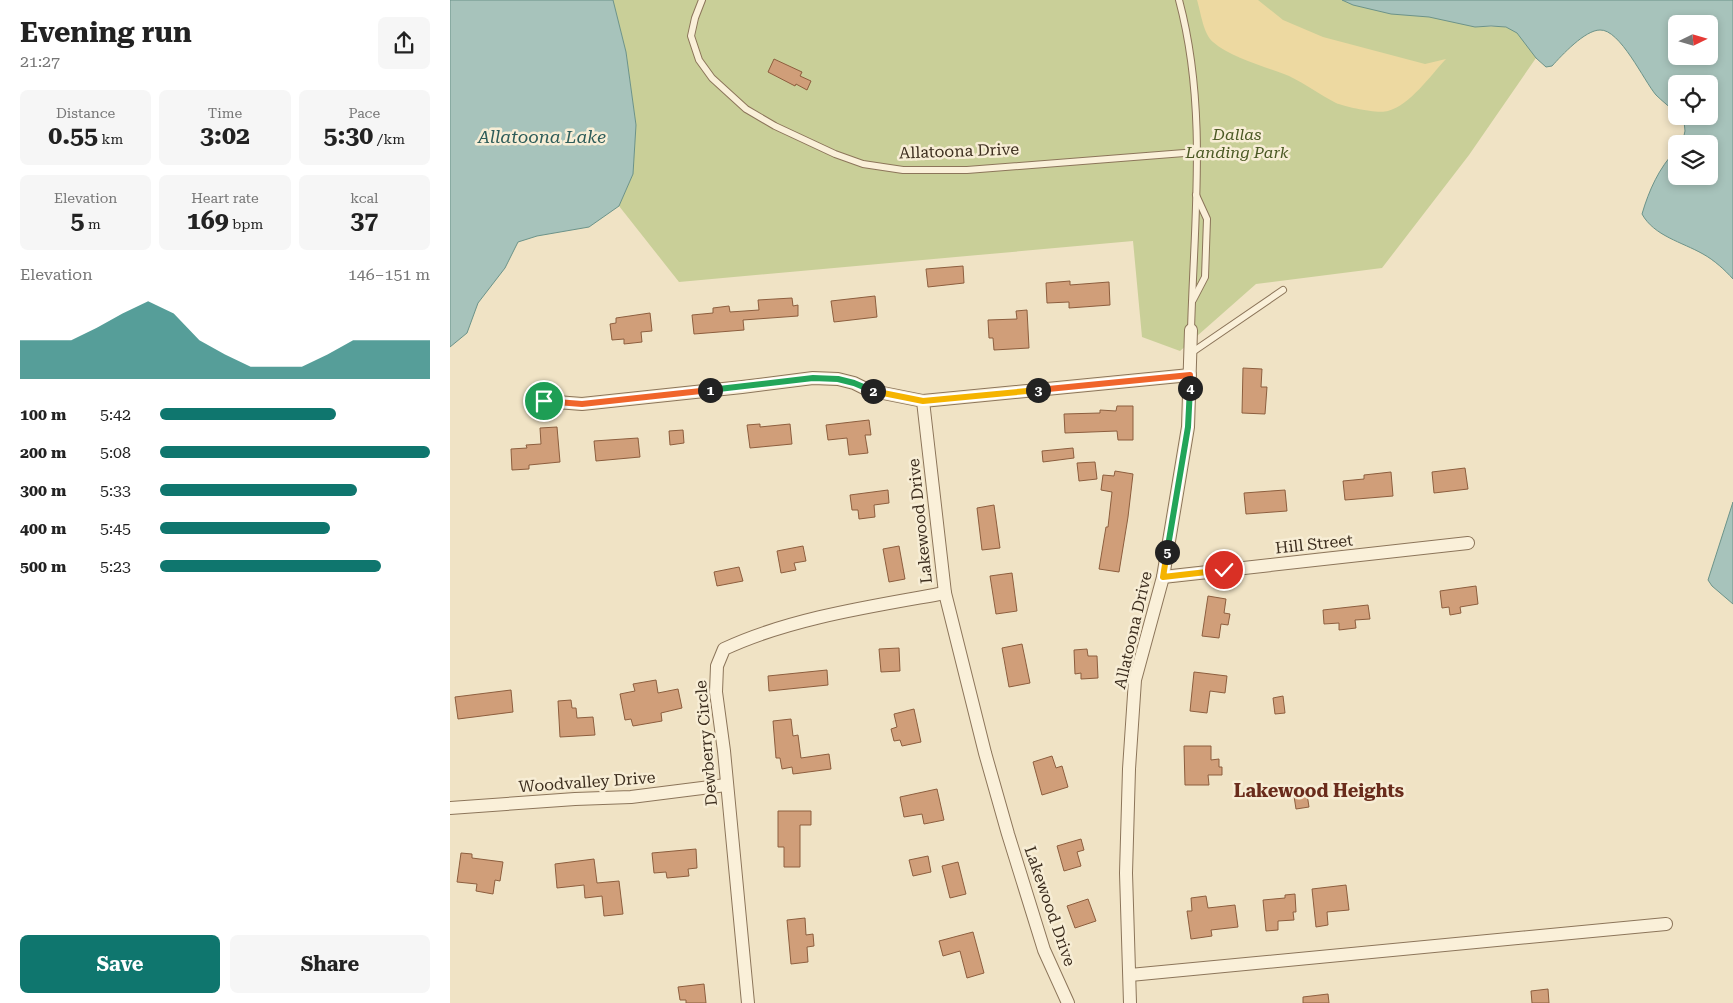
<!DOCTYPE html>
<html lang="en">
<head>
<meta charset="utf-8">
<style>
	:root { --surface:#fff; --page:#f6f6f6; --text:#222; --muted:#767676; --accent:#0f766e }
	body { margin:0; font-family:"Roboto Serif",serif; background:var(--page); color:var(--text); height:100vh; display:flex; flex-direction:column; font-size:19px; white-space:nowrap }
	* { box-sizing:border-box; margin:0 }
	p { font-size:16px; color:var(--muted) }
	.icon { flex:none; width:28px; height:28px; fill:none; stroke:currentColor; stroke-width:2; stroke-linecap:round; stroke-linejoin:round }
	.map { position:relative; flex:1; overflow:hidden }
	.side { display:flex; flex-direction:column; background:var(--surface); width:450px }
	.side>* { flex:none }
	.needle { width:32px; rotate:85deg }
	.controls { position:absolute; left:1218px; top:15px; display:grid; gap:10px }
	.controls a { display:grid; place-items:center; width:50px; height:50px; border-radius:8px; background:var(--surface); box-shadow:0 2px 8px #0003; font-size:25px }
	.pin { position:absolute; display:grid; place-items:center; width:42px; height:42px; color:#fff; margin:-21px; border:2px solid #fff; border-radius:50%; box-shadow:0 1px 5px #0007 }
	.km { position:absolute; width:25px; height:25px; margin:-12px; border-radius:50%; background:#222; color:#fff; font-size:14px; line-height:25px; text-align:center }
	.round { display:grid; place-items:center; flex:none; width:52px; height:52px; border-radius:8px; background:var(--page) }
	.head { display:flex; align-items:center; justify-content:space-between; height:85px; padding:0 20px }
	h1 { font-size:28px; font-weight:700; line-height:38px }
	.figures { display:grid; grid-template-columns:repeat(3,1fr); gap:8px; height:85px; padding:5px 20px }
	.figures div { display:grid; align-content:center; border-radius:8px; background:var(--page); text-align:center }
	.figures b { font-size:25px; font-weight:700 }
	.figures small { font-size:14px; font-weight:400 }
	.figures p { font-size:14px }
	.chart { height:140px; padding:10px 20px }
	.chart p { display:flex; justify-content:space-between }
	.chart svg { width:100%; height:90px; margin-top:5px; fill:var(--accent); opacity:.7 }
	.primary-button { display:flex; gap:10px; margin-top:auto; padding:10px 20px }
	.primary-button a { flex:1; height:58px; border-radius:8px; background:var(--accent); color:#fff; font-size:20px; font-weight:700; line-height:58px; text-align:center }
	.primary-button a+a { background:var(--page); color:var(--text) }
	ul { padding:0 20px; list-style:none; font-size:16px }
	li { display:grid; grid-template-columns:80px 60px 1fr; align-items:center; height:38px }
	li i { height:12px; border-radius:6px; background:var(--accent) }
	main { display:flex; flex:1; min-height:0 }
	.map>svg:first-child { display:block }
	.green { fill:#c9cf98 }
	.sand { fill:#edd9a1 }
	.water { fill:#a7c3bb; stroke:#6c9389; fill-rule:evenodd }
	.building { fill:#d09e79; stroke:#8d5e3e }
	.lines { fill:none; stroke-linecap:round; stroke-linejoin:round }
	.service-casing { stroke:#8c755a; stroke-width:8 }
	.minor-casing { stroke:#8c755a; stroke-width:14 }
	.service { stroke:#faf0d9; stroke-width:6 }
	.minor { stroke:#faf0d9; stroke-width:12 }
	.split-1-casing { stroke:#fff; stroke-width:10 }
	.split-2-casing { stroke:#fff; stroke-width:10 }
	.split-3-casing { stroke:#fff; stroke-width:10 }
	.split-4-casing { stroke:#fff; stroke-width:10 }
	.split-5-casing { stroke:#fff; stroke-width:10 }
	.split-6-casing { stroke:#fff; stroke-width:10 }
	.split-1 { stroke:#f0652b; stroke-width:6 }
	.split-2 { stroke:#22a559; stroke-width:6 }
	.split-3 { stroke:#f5b400; stroke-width:6 }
	.split-4 { stroke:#f0652b; stroke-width:6 }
	.split-5 { stroke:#22a559; stroke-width:6 }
	.split-6 { stroke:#f5b400; stroke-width:6 }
	.labels { text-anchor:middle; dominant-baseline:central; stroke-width:5; stroke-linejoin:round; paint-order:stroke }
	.park-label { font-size:16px; font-style:italic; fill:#4b5924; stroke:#f7edd5 }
	.street-label { font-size:16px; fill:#3c2d1e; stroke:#f7edd5 }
	.water-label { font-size:18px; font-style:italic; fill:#2d5c59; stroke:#f7edd5 }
	.neighbourhood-label { font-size:18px; font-weight:bold; fill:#6a2c1c; stroke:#f7edd5 }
</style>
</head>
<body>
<main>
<section class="side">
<div class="head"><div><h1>Evening run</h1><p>21:27</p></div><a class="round"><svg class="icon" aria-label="share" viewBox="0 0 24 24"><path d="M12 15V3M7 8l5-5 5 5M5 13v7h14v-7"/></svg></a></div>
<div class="figures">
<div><p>Distance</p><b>0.55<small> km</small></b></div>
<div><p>Time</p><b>3:02</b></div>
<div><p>Pace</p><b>5:30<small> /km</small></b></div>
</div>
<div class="figures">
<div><p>Elevation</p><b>5<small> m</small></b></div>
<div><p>Heart rate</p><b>169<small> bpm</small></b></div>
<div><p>kcal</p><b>37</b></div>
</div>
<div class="chart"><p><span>Elevation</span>146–151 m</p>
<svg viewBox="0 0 160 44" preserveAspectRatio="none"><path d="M0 44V25L10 25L20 25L30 19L40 12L50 6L60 12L70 25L80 32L90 38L100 38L110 38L120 32L130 25L140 25L150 25L160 25V44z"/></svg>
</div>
<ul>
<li><b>100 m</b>5:42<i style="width:65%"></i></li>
<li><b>200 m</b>5:08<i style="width:100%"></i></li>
<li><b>300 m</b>5:33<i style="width:73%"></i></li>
<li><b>400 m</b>5:45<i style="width:63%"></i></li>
<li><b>500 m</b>5:23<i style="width:82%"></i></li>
</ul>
<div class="primary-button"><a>Save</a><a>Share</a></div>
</section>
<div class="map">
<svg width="1283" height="1003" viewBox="0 0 1283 1003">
	<rect width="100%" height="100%" fill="#f0e3c5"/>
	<path class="green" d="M163,0H955C977,10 999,22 1023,26C1037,29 1055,22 1068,33C1075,39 1080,50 1086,58L1019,155L932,268L806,284L730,351L692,337L683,241L229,282L169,206L183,174L186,125L176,52Z"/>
	<path class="sand" d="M747,0H808L833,20L873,37L975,64L996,59C980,76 960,105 938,111C927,114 896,107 886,103C870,95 856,84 839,76C817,67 781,58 763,42C753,33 751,13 747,0Z"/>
	<g class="water">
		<polygon points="0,0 163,0 176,52 186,125 183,174 169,206 139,227 87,236 68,242 55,268 28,303 17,333 0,347"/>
		<path d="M892,0H1283V279C1275,270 1264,260 1253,254C1232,242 1204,236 1192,214C1199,190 1209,168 1226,150V176H1259V144H1232L1235,131L1234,121L1230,116H1259V84H1226V113C1220,107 1212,101 1206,95C1194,81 1170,29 1150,30C1135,30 1112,55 1102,66L1096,67L1086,58L1067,33L1056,27L1041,26L1025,27L979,17L941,14L903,5ZM1226,24H1259V56H1226Z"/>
		<polygon points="1283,502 1283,604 1262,586 1258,580"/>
	</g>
	<g class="building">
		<polygon points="324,59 352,72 350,76 361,81 357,90 346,84 345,86 318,72"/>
		<polygon points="513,266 514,283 478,287 476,269"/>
		<polygon points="620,281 620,285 659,282 660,305 619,308 619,302 597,303 596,283"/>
		<polygon points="425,296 427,317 384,322 381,301"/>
		<polygon points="342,298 343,306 348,305 348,316 293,320 294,330 244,334 242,315 263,313 263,308 279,306 280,312 309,310 308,300"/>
		<polygon points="577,310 579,348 544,350 543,338 539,338 538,320 567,319 566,311"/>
		<polygon points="200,313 202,331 191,332 192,342 174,344 174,339 162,340 160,324 166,323 166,318"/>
		<polygon points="793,368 812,369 811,387 817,387 815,414 792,413"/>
		<polygon points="667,406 683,406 683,440 668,440 667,431 615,433 614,414 650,413 650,410 666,411"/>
		<polygon points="419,420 421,435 415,435 418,453 399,455 397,438 378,440 376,425"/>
		<polygon points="310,424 310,427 340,424 342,444 300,448 297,425"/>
		<polygon points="107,427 110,462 79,465 79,469 62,470 61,449 77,448 76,445 91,444 90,428"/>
		<polygon points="233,430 234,443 220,445 219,431"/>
		<polygon points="188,438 190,457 146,461 144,441"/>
		<polygon points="623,448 624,458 593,462 592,451"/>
		<polygon points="645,462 647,479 629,481 627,463"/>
		<polygon points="1015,468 1018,489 984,493 982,472"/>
		<polygon points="665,471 683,474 678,517 669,572 649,569 656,527 658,527 662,492 651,490 653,475 664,476"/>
		<polygon points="941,472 943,496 895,500 893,481 914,479 914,475"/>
		<polygon points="438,490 439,503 424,505 425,517 409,519 408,510 402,510 400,495"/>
		<polygon points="835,490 837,511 796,514 794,493"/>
		<polygon points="544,505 550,548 532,550 527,508"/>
		<polygon points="353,546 356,561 344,563 346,570 331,573 327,551"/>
		<polygon points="449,546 455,579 439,582 433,549"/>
		<polygon points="289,567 293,581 267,586 264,572"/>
		<polygon points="562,573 567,611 546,614 540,576"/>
		<polygon points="1026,586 1028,604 1010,607 1011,613 1000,615 999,607 992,608 990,591"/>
		<polygon points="758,596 776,599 774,613 780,614 778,625 771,624 769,638 752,636"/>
		<polygon points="918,605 920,619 905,620 906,628 889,630 889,623 874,624 873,610"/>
		<polygon points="572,644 580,683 559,687 552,648"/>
		<polygon points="449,648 450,671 431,672 429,649"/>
		<polygon points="637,649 638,656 647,656 648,678 631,679 631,673 625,674 624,650"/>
		<polygon points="377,670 378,685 319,691 318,676"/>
		<polygon points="744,672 777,676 775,693 760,691 757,713 740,711"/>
		<polygon points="206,680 208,693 228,689 232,708 211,713 212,721 183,726 181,719 175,720 170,694 185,691 183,684"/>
		<polygon points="61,690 63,712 8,719 5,697"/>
		<polygon points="833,696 835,713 825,714 823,698"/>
		<polygon points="121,700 122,708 126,708 127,718 143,717 145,735 110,737 108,701"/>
		<polygon points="464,709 471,742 452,746 450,740 444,741 441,729 447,727 444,714"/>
		<polygon points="341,719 343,736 348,735 351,758 379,754 381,769 343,774 342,767 332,769 330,758 326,758 323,721"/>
		<polygon points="734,746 761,746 761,760 769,759 769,767 772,767 772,775 758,775 759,785 735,785"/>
		<polygon points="602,756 606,768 612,766 618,787 592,795 583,762"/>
		<polygon points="487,789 494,820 474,824 472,814 454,817 450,797"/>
		<polygon points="857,794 859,807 846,809 844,796"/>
		<polygon points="328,811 361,811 361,825 350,825 350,867 334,867 334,847 328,847"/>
		<polygon points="631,839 634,850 627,852 631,866 614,871 607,846"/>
		<polygon points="246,849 247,868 238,869 239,876 217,878 216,872 204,873 202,853"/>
		<polygon points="11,853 22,854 22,858 53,862 50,881 45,880 43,894 26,891 27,884 7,882"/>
		<polygon points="478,856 481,872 463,876 459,860"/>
		<polygon points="144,859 147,883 169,881 173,914 154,916 152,896 135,898 134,885 107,888 105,864"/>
		<polygon points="508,862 516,894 500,898 492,866"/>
		<polygon points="896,885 899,910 877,912 878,925 866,927 862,889"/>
		<polygon points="845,894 846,912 843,912 844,920 828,921 828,930 816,931 813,900 835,898 835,895"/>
		<polygon points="756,896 758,908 785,905 788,927 761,930 762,936 741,939 737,911 742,911 741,898"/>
		<polygon points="638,899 646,921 625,928 617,906"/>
		<polygon points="355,918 356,935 363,934 364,946 357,947 358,962 341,964 337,920"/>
		<polygon points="523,932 534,973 517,978 510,951 493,956 489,941"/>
		<polygon points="254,984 256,1003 236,1003 236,1000 230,1000 228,987"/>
		<polygon points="1098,989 1099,1003 1082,1003 1081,991"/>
		<polygon points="878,994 879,1003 853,1003 853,997"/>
	</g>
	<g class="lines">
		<defs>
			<g id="service">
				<polyline points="252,0 245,18 241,36 249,60 262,78 296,109 325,126 385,154 413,164 453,170 517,170 747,152"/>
				<path d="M729,0C758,108 744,220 741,330"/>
				<polyline points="743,300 755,277 757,219 746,195"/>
				<polyline points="741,353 833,290"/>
			</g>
			<g id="minor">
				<polyline points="94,401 132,404 292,387 363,378 388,379 404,383 418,390 473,401 740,375"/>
				<polyline points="473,401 495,593 535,753 558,834 594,950 618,1003"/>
				<polyline points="713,577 1018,543"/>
				<polyline points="0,808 125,799 181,797 276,785"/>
				<polyline points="680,975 1216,924"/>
				<path d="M298,1003L274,751L266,692L267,666L274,649C340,618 423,606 495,593"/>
				<polyline points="680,1003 676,873 679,769 685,680 713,577 738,427 741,330"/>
			</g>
		</defs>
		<use href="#service" class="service-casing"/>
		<use href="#minor" class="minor-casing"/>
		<use href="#service" class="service"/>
		<use href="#minor" class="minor"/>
	</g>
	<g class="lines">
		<defs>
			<polyline id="split-1" points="94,401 132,404 260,390"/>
			<polyline id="split-2" points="260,390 363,378 388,379 404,383 423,391"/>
			<polyline id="split-3" points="423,391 473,401 588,390"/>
			<polyline id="split-4" points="588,390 740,375 740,388"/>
			<polyline id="split-5" points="717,552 738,427 740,388"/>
			<polyline id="split-6" points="717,552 713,577 774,570"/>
		</defs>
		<use href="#split-1" class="split-1-casing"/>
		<use href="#split-2" class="split-2-casing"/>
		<use href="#split-3" class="split-3-casing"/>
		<use href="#split-4" class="split-4-casing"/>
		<use href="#split-5" class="split-5-casing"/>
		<use href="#split-6" class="split-6-casing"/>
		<use href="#split-1" class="split-1"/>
		<use href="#split-2" class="split-2"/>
		<use href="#split-3" class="split-3"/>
		<use href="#split-4" class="split-4"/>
		<use href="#split-5" class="split-5"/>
		<use href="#split-6" class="split-6"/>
	</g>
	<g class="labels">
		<g class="park-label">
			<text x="787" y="134">Dallas<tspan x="787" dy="18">Landing Park</tspan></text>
		</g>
		<g class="street-label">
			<text transform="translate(509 151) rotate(-2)">Allatoona Drive</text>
			<text transform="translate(470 521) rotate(-96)">Lakewood Drive</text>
			<text transform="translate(864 544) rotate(-6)">Hill Street</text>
			<text transform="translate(683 630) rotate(-77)">Allatoona Drive</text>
			<text transform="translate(256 743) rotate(-95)">Dewberry Circle</text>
			<text transform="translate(137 782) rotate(-4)">Woodvalley Drive</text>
			<text transform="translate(600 906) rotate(71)">Lakewood Drive</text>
		</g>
		<g class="water-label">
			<text x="92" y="136">Allatoona Lake</text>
		</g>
		<g class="neighbourhood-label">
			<text x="869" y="790">Lakewood Heights</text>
		</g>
	</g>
</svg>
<div class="controls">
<a><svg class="needle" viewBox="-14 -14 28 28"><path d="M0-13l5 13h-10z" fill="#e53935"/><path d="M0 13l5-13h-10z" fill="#767676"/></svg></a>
<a><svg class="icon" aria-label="locate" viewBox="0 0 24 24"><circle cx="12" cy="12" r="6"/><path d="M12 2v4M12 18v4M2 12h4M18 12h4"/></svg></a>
<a><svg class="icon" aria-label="layers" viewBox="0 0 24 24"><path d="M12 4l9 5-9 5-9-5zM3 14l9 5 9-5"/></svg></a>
</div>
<div class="pin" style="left:94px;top:401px;background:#1e9e55"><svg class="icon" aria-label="arrive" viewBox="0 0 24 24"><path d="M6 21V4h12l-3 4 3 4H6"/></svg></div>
<div class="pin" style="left:774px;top:570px;background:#d93025"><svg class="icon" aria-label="check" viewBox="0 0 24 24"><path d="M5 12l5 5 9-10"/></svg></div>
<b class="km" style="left:260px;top:390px">1</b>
<b class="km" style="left:423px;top:391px">2</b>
<b class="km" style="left:588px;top:390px">3</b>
<b class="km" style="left:740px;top:388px">4</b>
<b class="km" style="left:717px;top:552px">5</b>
</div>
</main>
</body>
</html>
